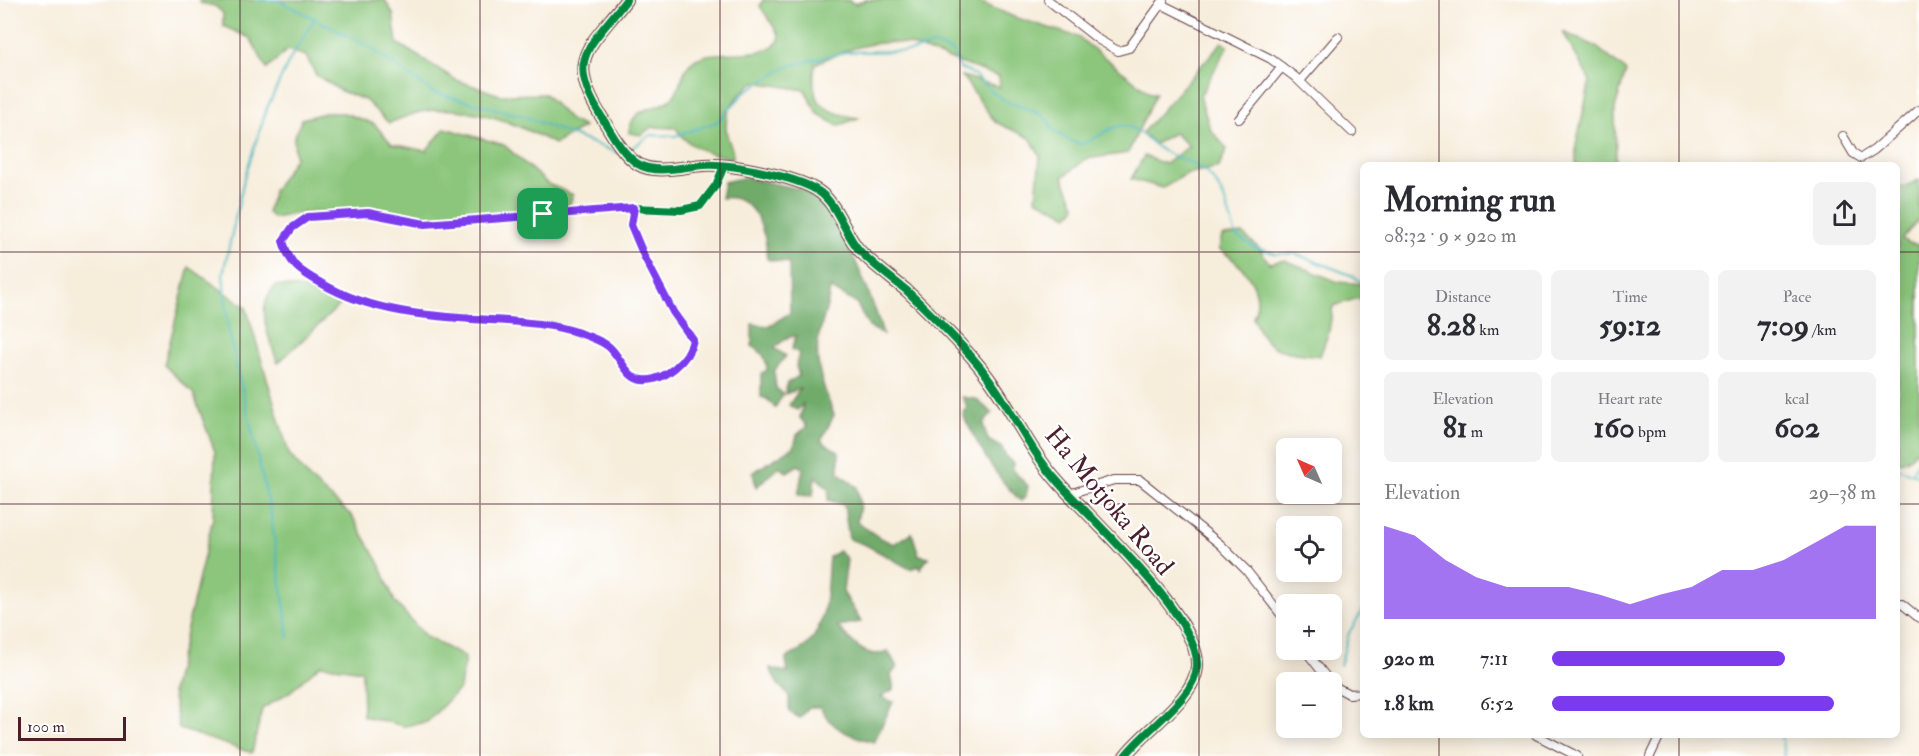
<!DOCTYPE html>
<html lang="en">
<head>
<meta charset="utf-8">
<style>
	:root { --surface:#fff; --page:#f2f2f3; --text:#2b2b33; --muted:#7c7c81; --accent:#7c3aed }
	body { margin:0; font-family:"IM FELL Double Pica",serif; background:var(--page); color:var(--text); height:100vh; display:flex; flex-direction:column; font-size:22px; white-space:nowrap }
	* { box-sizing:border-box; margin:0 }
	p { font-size:20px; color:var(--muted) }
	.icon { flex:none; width:33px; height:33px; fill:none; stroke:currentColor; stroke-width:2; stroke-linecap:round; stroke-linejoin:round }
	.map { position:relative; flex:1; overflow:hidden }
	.side { position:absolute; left:1360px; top:162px; width:540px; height:576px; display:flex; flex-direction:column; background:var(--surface); border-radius:9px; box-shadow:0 3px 15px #0003 }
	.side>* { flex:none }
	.needle { width:39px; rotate:315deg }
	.fabs { position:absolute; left:1276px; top:438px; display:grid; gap:12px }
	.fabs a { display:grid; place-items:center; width:66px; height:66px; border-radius:9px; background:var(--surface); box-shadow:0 3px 15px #0003; font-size:30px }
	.scale { position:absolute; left:18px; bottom:15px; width:108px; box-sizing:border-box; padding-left:6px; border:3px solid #4a1f2b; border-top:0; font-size:16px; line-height:21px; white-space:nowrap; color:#4a1f2b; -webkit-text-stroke:4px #fff; paint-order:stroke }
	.pin { position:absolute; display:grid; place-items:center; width:51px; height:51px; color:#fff; margin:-26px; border-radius:12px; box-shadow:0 3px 9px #0006 }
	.round { display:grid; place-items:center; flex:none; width:63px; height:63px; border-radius:9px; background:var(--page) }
	.headline { display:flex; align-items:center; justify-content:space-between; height:102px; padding:0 24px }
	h1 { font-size:33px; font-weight:700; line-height:45px }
	.figures { display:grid; grid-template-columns:repeat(3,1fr); gap:9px; height:102px; padding:6px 24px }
	.figures div { display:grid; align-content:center; border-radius:9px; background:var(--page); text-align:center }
	.figures b { font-size:30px; font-weight:700 }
	.figures small { font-size:16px; font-weight:400 }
	.figures p { font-size:16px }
	.chart { height:168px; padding:12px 24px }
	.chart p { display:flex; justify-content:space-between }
	.chart svg { width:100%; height:108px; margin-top:6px; fill:var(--accent); opacity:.7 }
	ul { padding:0 24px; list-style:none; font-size:20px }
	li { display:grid; grid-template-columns:96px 72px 1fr; align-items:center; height:45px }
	li i { height:15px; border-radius:8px; background:var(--accent) }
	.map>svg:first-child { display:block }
	.green { fill:#8bc67b; stroke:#6a7253; stroke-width:1.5 }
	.forest { fill:#70ab6b; stroke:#5d654b; stroke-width:1.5 }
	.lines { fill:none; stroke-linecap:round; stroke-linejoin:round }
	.stream { stroke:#47b6c0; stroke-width:2 }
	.street-casing { stroke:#643e45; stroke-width:10 }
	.secondary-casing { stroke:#643e45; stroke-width:14 }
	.street { stroke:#fff; stroke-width:8 }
	.secondary { stroke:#f9e7c3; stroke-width:12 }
	.cycleway-casing { stroke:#fff; stroke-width:11 }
	.cycleway { stroke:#00873e; stroke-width:8 }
	.route-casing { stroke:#fff; stroke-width:12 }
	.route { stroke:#7c3aed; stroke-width:8 }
	.grid { fill:none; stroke:#4a1f2b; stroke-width:1.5; stroke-opacity:0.55 }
	.labels { text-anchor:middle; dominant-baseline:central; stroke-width:4.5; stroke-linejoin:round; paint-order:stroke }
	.street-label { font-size:26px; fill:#4a1f2b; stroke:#fff }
</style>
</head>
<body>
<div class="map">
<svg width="1919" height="756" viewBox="0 0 1919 756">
	<rect width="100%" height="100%" fill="#fff"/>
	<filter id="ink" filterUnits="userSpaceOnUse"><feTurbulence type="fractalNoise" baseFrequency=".0167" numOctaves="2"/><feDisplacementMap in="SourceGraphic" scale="12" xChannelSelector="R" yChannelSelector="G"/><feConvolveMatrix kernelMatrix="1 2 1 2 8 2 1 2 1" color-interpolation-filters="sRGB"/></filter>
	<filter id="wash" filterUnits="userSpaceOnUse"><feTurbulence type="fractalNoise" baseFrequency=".008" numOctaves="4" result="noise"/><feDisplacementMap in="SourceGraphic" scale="24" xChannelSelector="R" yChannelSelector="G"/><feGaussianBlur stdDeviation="1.35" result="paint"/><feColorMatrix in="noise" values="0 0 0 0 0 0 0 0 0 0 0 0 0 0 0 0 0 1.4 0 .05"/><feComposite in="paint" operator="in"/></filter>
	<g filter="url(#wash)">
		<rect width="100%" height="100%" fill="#f7eddb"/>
		<g class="green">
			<path d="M199,0H385L393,14L397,43L456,80L500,95L545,94L570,120L584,127L555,144C516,123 466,102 420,112C410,115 399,119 389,123L365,100L341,91L316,75L306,56L287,50L267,69L250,38L223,26V13L215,6L200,3Z"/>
			<path d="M763,0H848L855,4L866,0H975L1014,17L1078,37L1150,93H1156L1128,153L1086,159L1063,177L1076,207L1068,215L1036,199L1040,156L1030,138L995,122L962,76L1000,87L999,77L908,44C876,38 844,50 815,64C809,103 822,112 858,118L838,126L817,113L805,90L754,82C737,95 722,111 727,135C728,143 734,148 733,158C712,155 686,147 676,128L652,127L641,135L629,133C632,108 648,111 665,103C686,93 676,63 704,56C729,49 758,60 778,42L780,36L760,6Z"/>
			<polygon points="1563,32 1595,46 1626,71 1615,108 1616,165 1576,165 1576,145 1590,81"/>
			<polygon points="1222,42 1228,46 1200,96 1210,129 1227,149 1219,167 1186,174 1163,188 1131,179 1144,156 1165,164 1189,146 1174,133 1155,144 1142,133"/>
			<polygon points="325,113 344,113 374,124 392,144 426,151 445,128 504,145 548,184 573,195 568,209 451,219 416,217 377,209 299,213 274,218 267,212 274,190 295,158 294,137 302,119"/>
			<polygon points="1919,180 1919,219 1902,239 1908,243 1919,245 1919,447 1910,458 1901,462 1898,461 1898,362 1903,351 1898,350 1898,189"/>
			<path d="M1243,234L1259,248L1269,263L1285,260L1338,282L1363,284V303L1358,298L1333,306L1329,331L1320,356C1284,351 1266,355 1253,317C1267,289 1241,263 1219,249L1222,236Z"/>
			<polygon points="189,267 246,307 289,454 311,480 352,516 379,562 395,602 426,637 465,657 460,688 427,722 404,726 363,716 362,671 320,665 291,691 262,709 252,753 179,729 172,692 213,518 215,452 193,393 164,365"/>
			<path d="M277,285L318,291L343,302L278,363C269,339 253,303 277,285Z"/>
		</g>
		<g class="forest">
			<path d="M747,177C767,185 803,185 818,197C839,213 875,306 883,334L869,327L856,303L830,288C829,307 820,324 818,342C815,368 825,391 834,415L821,441L839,452V473L857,487L860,505L857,522L880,538L894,544L912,533L919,555L929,557L920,569L918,566L910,569L866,545L849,539L844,505L828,500L829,489L815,476L813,496L798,495L803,468L798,465L787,472L779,467L756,487L753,472L794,447L797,435L807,426L800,418L803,404L797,410L789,405L800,389L785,394L787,383L799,376L796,366L799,353L792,349L796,336L788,337L774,348L786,356L774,371L776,388L783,394L775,408L767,399L761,397V374L767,370C766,357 763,352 752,346V324L769,326L790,313L789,263L767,259C767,233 755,193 721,198L724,182Z"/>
			<path d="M962,397L976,399L992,413L983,424L988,440L1002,448L1007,458L1014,464L1012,469L1028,486L1026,496L1021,501C994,476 979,447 963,415L967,406Z"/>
			<path d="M839,551L847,559L843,592L861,622L837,626C851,640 866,662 888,651L897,667L891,675L894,689L881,697L893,702L874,742C850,736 832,730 820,707H809L800,718L789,712V696L777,683L770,668L788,673L786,659C793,654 803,649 809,643C829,620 826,585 829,557Z"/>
		</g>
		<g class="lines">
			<g class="stream">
				<polyline points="259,0 276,0"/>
				<polyline points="278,0 368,46 432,92 523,116 618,153"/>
				<path d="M631,149L650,135L675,136L717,122L746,91L789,66L846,52L912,51L934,45L953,52L959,68C977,73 984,86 999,97C1012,106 1028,107 1041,115C1048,119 1050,127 1056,132C1061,135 1070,141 1076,143C1089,149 1108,123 1126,126C1138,128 1150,143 1160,149C1172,157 1185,159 1197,166C1223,180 1228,211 1236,236L1254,247L1277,254H1296L1353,276L1364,284"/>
				<polyline points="1898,468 1919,476"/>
				<polyline points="1911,473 1919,461"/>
				<polyline points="289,638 270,510 228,328 223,274 244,179 267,108 290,59 315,18"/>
				<polyline points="1340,665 1349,633 1364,608"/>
				<polyline points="1781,735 1784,756"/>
			</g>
		</g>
	</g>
	<g filter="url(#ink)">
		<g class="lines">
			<defs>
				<g id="street">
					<polyline points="1048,0 1099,40 1118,51 1129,48 1163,1"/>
					<polyline points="1161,4 1271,59 1295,77 1352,132"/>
					<polyline points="1300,81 1338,37"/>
					<polyline points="1239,119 1282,67"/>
					<polyline points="1843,136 1853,153 1861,158 1874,150 1919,110"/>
					<path d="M634,208L631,225L644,256L673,312L693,340C689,360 664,382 643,380C626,379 620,355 608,346C600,340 588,336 579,333C556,325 531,323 507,321C443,317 377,316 321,283C299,271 290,265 283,241L292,228L307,217L368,213L425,224L634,208L681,210L700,206L716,185L724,166"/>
					<polyline points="1069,494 1114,480 1140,480 1220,544 1246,570 1287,622"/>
					<polyline points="1898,604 1902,604 1919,618"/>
					<polyline points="1305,650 1330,682"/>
					<polyline points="1332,685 1349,694 1364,693"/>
					<polyline points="1536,735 1577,756"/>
					<polyline points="1650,756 1660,735"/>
				</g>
				<path id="secondary" d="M626,0C591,47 564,57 601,116C611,132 622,154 638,164C655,175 686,166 704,165C730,163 797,177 818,191C837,203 844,233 859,250C873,265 890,277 906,290C930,313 955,337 976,362C1008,399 1025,445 1058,482C1090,519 1200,617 1197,666C1196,698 1145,729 1125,756"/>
			</defs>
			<use href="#street" class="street-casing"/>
			<use href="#secondary" class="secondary-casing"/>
			<use href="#street" class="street"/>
			<use href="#secondary" class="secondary"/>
			<defs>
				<g id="cycleway">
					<path d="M626,0C591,47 564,57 601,116C611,132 622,154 638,164C655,175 686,166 704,165C730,163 797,177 818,191C837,203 844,233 859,250C873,265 890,277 906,290C930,313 955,337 976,362C1008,399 1025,445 1058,482C1090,519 1200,617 1197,666C1196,698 1145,729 1125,756"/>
					<path d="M634,208L631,225L644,256L673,312L693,340C689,360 664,382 643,380C626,379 620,355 608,346C600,340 588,336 579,333C556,325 531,323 507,321C443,317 377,316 321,283C299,271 290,265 283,241L292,228L307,217L368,213L425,224L634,208L681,210L700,206L716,185L724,166"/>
				</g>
			</defs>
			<use href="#cycleway" class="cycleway-casing"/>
			<use href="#cycleway" class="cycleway"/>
		</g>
	</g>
	<g class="lines" filter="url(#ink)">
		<defs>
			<path id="route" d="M634,208L631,225L644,256L673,312L693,340C689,360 664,382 643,380C626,379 620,355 608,346C600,340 588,336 579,333C556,325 531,323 507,321C443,317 377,316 321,283C299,271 290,265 283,241L292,228L308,217L368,213L425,224Z"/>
		</defs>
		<use href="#route" class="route-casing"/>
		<use href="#route" class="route"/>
	</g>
	<path class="grid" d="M240,0V756M480,0V756M720,0V756M960,0V756M1199,0V756M1439,0V165M1679,0V165M0,252H1364M1898,252H1919M0,504H1364M1898,504H1919M1439,735V756M1679,735V756"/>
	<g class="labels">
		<g class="street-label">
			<text transform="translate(1109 501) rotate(50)">Ha Motjoka Road</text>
		</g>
	</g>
</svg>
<div class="fabs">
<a><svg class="needle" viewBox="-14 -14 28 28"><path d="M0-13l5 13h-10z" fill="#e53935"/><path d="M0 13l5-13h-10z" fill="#7c7c81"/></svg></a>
<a><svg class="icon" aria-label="locate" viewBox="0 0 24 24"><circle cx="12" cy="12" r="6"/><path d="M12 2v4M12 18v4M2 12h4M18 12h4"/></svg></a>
<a>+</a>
<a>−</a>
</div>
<div class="scale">100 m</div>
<div class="pin" style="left:543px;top:214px;background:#1e9e55"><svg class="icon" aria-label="arrive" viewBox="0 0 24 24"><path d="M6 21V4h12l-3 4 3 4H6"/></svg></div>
<section class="side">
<div class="headline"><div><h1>Morning run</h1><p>08:32 · 9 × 920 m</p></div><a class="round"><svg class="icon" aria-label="share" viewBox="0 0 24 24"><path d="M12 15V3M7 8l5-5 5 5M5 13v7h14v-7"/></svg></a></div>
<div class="figures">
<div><p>Distance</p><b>8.28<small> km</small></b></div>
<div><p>Time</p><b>59:12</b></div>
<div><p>Pace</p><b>7:09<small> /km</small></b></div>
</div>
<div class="figures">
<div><p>Elevation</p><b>81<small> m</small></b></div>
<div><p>Heart rate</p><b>160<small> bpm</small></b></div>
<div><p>kcal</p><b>602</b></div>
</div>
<div class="chart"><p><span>Elevation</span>29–38 m</p>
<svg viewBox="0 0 160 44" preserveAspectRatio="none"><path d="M0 44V6L10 10L20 20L30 27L40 31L50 31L60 31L70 34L80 38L90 34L100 31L110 24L120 24L130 20L140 13L150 6L160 6V44z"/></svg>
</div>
<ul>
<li><b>920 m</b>7:11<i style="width:72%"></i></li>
<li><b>1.8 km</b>6:52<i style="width:87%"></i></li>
</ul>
</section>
</div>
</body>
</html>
